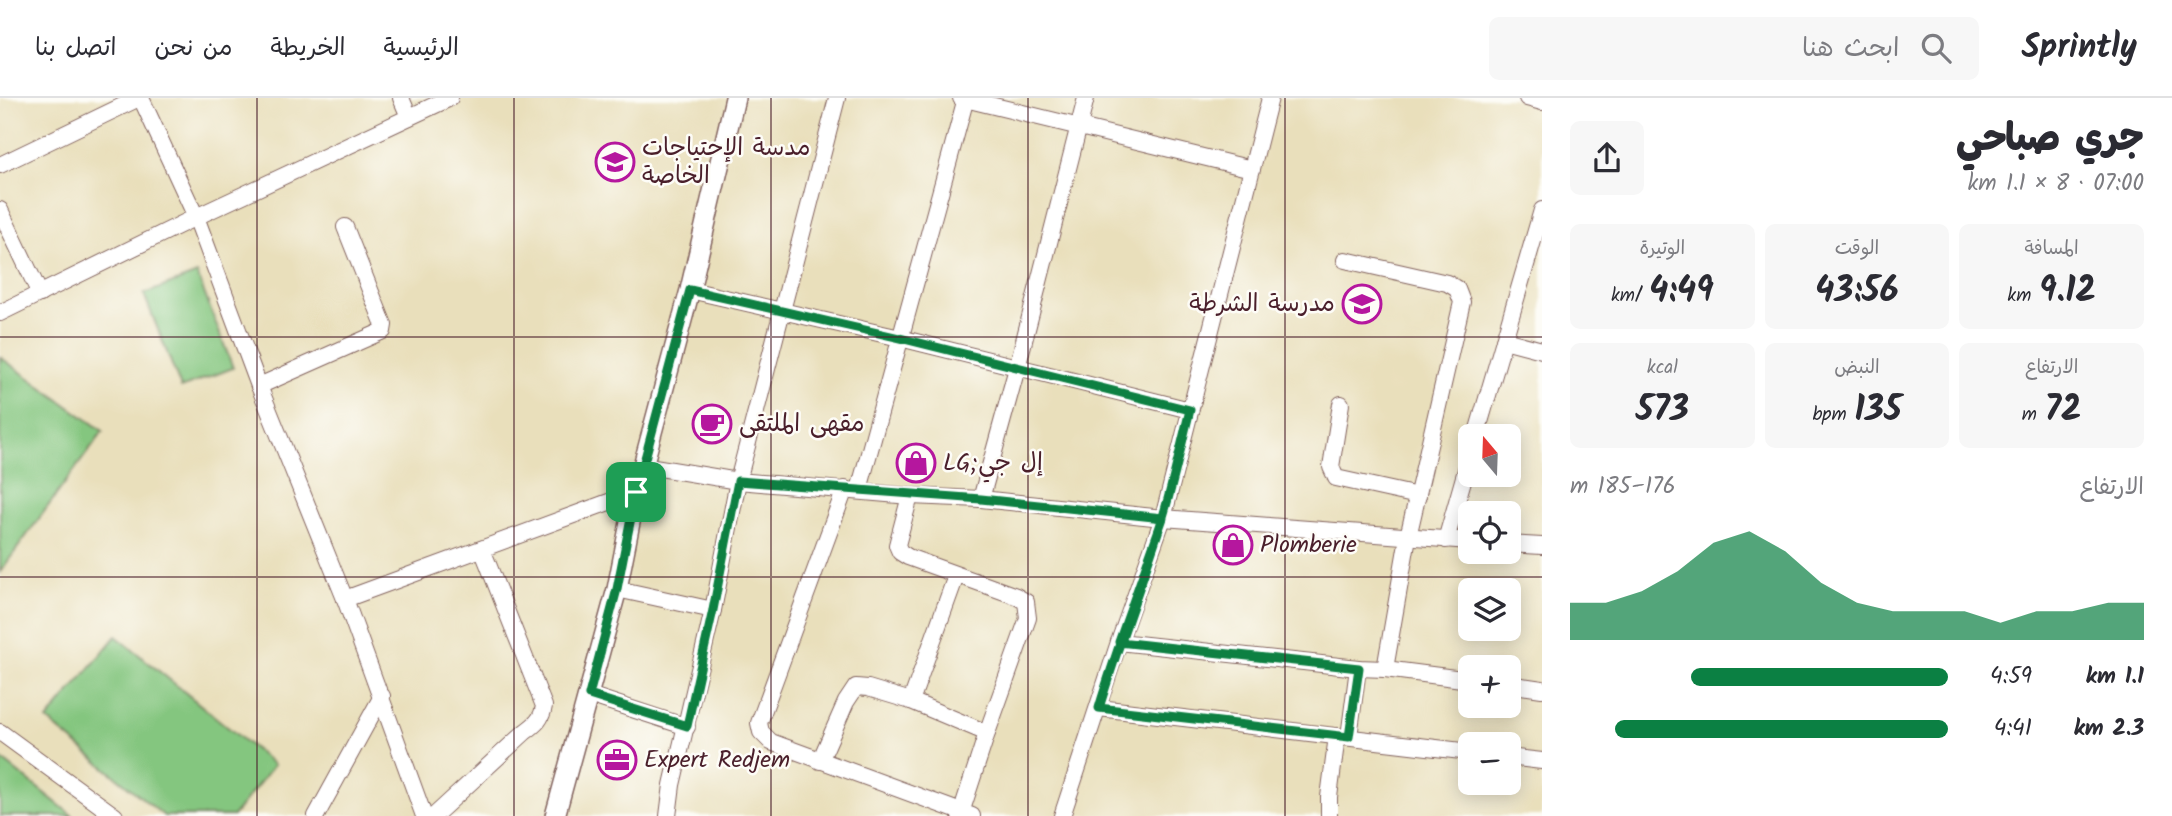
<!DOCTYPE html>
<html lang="ar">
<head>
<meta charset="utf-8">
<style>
	:root { --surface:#fff; --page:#f7f7f7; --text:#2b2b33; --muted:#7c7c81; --line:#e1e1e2; --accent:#0b8043 }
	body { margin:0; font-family:Kalam,"Playpen Sans Arabic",sans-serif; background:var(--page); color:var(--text); direction:rtl; height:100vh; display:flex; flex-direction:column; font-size:26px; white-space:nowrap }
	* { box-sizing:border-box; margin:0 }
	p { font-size:23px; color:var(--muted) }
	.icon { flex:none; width:38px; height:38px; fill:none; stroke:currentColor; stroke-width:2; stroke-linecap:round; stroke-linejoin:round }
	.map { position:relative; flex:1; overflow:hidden; direction:ltr }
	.details { display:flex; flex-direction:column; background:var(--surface); width:630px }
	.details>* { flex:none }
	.needle { width:46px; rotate:341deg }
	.buttons { position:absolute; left:1458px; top:326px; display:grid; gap:14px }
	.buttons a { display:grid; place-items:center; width:63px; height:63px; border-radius:10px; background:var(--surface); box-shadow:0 4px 18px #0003; font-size:35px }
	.pin { position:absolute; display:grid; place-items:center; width:60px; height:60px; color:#fff; margin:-30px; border-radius:14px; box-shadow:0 4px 10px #0006 }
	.round { display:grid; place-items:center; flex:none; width:74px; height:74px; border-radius:10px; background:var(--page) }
	.headline { display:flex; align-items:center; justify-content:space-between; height:119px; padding:0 28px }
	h1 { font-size:38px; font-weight:800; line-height:52px }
	.stats { display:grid; grid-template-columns:repeat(3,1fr); gap:10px; height:119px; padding:7px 28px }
	.stats div { display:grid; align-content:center; border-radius:10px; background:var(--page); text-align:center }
	.stats b { font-size:35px; font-weight:800 }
	.stats small { font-size:19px; font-weight:400 }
	.stats p { font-size:19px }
	.chart { height:196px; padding:14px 28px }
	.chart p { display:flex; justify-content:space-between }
	.chart svg { width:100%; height:126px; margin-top:7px; fill:var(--accent); opacity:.7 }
	ul { padding:0 28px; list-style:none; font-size:23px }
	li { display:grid; grid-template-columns:112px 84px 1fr; align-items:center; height:52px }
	li i { height:18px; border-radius:9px; background:var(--accent) }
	header { display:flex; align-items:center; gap:42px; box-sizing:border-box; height:98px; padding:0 35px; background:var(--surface); border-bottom:2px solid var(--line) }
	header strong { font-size:33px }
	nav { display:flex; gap:38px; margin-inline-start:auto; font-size:24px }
	.search { width:490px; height:63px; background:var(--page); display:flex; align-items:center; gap:18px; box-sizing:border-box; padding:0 24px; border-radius:10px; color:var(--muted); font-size:26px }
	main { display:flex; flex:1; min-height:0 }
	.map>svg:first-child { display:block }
	.green { fill:#84c67f; stroke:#677255; stroke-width:2 }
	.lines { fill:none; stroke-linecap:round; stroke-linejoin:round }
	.minor-casing { stroke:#82625d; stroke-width:18 }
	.major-casing { stroke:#82625d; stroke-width:22 }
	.minor { stroke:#fff; stroke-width:16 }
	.major { stroke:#fff; stroke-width:19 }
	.route-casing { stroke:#fff; stroke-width:14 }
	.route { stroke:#0b8043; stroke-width:9 }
	.grid { fill:none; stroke:#4a1f2b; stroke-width:2; stroke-opacity:0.55 }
	.labels { text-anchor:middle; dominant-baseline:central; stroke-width:5; stroke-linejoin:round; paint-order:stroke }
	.poi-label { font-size:24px; fill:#4a1f2b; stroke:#fdfcf7; text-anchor:start }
</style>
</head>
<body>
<header>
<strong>Sprintly</strong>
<div class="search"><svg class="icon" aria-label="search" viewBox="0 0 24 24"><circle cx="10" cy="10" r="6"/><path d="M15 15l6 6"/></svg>ابحث هنا</div>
<nav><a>الرئيسية</a><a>الخريطة</a><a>من نحن</a><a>اتصل بنا</a></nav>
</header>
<main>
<section class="details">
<div class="headline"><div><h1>جري صباحي</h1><p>07:00 · 8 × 1.1 km</p></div><a class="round"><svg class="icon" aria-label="share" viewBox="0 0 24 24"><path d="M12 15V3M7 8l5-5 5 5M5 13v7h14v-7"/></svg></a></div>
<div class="stats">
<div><p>المسافة</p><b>9.12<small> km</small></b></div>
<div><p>الوقت</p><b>43:56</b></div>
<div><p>الوتيرة</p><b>4:49<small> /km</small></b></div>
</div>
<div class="stats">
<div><p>الارتفاع</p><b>72<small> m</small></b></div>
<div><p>النبض</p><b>135<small> bpm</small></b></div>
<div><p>kcal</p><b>573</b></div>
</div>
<div class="chart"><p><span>الارتفاع</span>176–185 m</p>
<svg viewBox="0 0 160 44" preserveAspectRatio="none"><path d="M0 44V31L10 31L20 27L30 20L40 10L50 6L60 13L70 24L80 31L90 34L100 34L110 34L120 38L130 34L140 34L150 31L160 31V44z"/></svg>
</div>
<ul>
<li><b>1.1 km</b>4:59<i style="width:68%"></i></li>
<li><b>2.3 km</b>4:41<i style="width:88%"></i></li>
</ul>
</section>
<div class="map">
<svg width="1542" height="718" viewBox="0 0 1542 718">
	<rect width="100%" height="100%" fill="#fdfcf7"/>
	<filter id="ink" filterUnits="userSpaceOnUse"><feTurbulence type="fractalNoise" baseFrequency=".0143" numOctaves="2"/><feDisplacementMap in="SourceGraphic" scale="14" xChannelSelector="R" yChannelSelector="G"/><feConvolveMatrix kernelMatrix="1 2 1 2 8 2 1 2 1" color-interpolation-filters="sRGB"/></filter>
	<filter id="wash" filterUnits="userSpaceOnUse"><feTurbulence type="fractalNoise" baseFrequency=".00686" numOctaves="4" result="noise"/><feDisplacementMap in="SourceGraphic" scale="28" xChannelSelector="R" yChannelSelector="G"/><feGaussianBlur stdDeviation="1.57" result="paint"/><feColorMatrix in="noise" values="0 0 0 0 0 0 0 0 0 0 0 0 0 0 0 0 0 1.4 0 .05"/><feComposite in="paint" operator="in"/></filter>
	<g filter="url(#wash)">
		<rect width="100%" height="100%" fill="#e9dfbb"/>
		<g class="green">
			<polygon points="197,176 233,270 181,290 144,196"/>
			<polygon points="0,259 103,333 0,474"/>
			<polygon points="116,538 274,667 233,718 164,718 47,622"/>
			<polygon points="0,660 73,718 0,718"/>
		</g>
	</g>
	<g filter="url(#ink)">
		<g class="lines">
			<defs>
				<g id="minor">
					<polyline points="141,0 196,119 259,288 345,501 424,718"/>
					<polyline points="401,0 409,19"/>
					<polyline points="961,0 1252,71"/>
					<polyline points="1527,0 1542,4"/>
					<polyline points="0,67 139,0"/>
					<polyline points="0,112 40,196"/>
					<polyline points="1345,162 1447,185 1457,191 1462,204 1408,439 1385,571"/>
					<polyline points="690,192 900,240 1190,312"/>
					<polyline points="0,215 196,119 450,0"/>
					<polyline points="1504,242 1542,252"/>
					<polyline points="259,288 383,233 384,227 345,129"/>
					<polyline points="1341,306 1331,369 1336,380 1418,398"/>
					<polyline points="1476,338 1542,112"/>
					<polyline points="642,367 738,383 910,398 981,401 1163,420 1470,443"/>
					<polyline points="845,391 759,625 761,634 771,644 972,718"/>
					<polyline points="859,392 966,0"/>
					<polyline points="910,398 897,447 900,454 908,459 1016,498 1026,504 1028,520 987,635 960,718"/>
					<polyline points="981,401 1017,270 1086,0"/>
					<polyline points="1446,442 1470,358"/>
					<polyline points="1508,446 1542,448"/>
					<polyline points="617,491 713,512"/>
					<polyline points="345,501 636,394"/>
					<polyline points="1119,544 1358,570 1385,571 1470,582"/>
					<polyline points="1508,586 1542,591"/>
					<polyline points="589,597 687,629"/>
					<polyline points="911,603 956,478"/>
					<polyline points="1099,610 1470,654"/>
					<polyline points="0,634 115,718"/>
					<polyline points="1349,639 1358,570"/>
					<polyline points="1508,659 1542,663"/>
					<polyline points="820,663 846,604 856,589 868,590 911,603 987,635"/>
					<polyline points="316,718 382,598"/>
					<path d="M434,718L525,634C536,626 542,621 544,608L482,451"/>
					<polyline points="668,718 672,687 713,512 738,383 837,0"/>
					<polyline points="1062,718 1119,544 1163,420 1270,0"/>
					<polyline points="1329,718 1329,699 1337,638"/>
				</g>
				<polyline id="major" points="555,718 617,491 636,394 690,192 735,0"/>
			</defs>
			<use href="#minor" class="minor-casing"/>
			<use href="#major" class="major-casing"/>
			<use href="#minor" class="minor"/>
			<use href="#major" class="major"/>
		</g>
	</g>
	<g class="lines" filter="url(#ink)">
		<defs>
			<path id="route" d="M636,394L617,491L589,597L687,628L713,512L738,383L981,401L1163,420L1119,544L1359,570L1349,639L1099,610C1118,547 1142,485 1162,422C1173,386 1181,348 1190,312L900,240L690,192L636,394"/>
		</defs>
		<use href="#route" class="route-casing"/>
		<use href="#route" class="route"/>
	</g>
	<path class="grid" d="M257,0V718M514,0V718M771,0V718M1028,0V718M1285,0V718M0,239H1542M0,479H1542"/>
	<defs>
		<symbol id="school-ring" viewBox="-11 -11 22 22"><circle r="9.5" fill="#fdfcf7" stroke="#b5179e" stroke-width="1.5"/><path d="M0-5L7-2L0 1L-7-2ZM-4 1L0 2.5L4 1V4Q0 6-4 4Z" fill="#b5179e"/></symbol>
		<symbol id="university-ring" viewBox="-11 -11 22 22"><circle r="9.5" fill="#fdfcf7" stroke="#b5179e" stroke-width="1.5"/><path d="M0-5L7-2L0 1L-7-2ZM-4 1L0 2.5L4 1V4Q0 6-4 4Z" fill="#b5179e"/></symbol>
		<symbol id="cafe-ring" viewBox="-11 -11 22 22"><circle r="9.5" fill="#fdfcf7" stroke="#b5179e" stroke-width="1.5"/><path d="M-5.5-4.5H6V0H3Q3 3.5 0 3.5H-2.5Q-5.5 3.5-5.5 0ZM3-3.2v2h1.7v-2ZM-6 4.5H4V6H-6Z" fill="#b5179e"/></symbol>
		<symbol id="shop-ring" viewBox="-11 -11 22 22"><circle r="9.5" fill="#fdfcf7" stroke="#b5179e" stroke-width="1.5"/><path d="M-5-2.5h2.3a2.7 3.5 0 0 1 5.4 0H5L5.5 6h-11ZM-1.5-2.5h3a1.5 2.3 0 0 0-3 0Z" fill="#b5179e"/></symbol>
		<symbol id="office-ring" viewBox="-11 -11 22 22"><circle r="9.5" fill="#fdfcf7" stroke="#b5179e" stroke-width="1.5"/><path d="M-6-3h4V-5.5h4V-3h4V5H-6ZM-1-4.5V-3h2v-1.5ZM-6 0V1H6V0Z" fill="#b5179e"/></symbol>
	</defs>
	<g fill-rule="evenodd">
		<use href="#school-ring" x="593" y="42" width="44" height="44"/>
		<use href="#university-ring" x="1340" y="184" width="44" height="44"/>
		<use href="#cafe-ring" x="690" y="304" width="44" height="44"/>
		<use href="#shop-ring" x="894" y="343" width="44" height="44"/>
		<use href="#shop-ring" x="1211" y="425" width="44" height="44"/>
		<use href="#office-ring" x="595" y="640" width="44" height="44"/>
	</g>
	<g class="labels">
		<g class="poi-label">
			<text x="642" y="50">مدسة الإحتياجات<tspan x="642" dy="28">الخاصة</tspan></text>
			<text x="1335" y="206" text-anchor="end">مدرسة الشرطة</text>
			<text x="739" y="326">مقهى الملتقى</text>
			<text x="943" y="365">LG;إل جي</text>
			<text x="1260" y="447">Plomberie</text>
			<text x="644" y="662">Expert Redjem</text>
		</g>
	</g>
</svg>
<div class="buttons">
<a><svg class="needle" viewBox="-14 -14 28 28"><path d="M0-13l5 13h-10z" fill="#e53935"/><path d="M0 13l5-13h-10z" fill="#7c7c81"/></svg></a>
<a><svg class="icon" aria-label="locate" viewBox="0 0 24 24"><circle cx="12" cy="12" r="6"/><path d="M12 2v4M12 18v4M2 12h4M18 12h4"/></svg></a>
<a><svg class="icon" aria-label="layers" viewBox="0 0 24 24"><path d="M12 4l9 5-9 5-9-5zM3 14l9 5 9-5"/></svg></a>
<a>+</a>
<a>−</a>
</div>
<div class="pin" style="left:636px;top:394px;background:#1e9e55"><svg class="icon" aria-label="arrive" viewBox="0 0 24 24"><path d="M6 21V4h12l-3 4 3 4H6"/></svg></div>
</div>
</main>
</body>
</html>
